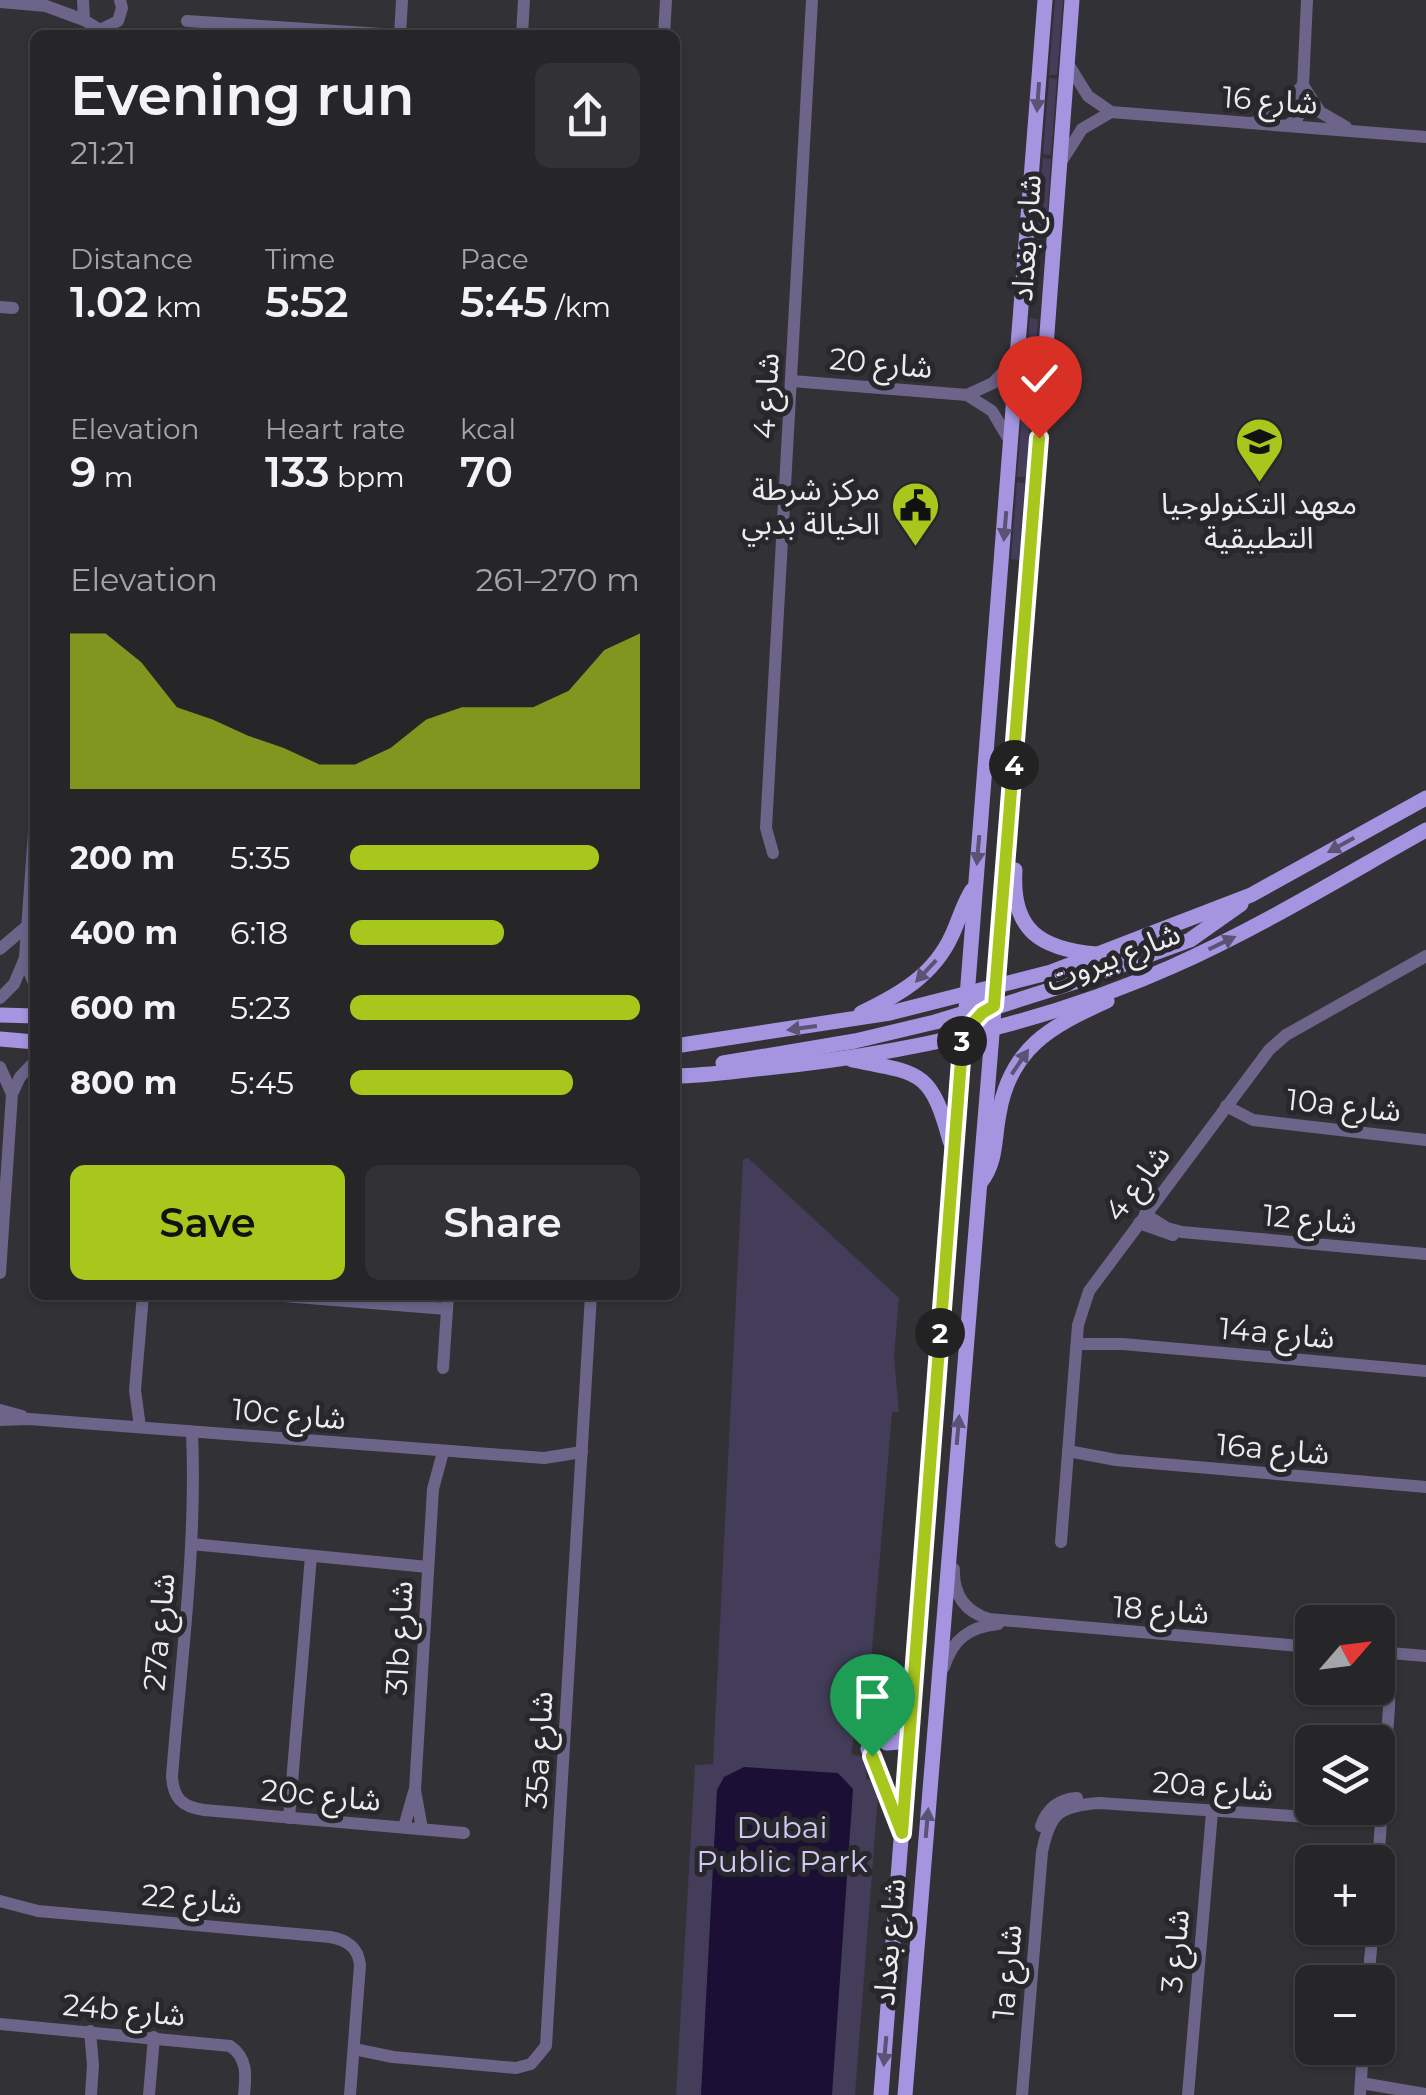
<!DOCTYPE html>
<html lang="en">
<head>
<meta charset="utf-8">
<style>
	:root { --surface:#262528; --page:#323134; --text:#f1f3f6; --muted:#a4a5a8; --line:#424245; --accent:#a8c71c }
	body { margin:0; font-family:Montserrat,"Noto Sans Arabic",sans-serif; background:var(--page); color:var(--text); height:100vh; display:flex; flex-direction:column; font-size:38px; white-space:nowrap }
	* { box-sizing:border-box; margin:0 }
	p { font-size:32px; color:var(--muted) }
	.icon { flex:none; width:55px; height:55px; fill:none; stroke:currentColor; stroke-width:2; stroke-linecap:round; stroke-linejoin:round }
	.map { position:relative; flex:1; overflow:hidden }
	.sheet { position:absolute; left:30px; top:30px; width:650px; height:1270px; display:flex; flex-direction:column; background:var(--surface); border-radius:15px; box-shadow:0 2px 8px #0004,0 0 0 2px var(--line) }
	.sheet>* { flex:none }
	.needle { width:65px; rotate:62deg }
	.tools { position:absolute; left:1295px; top:1605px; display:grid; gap:20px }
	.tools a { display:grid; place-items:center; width:100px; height:100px; border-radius:15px; background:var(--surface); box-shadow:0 2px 8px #0004,0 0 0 2px var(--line); font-size:50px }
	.pin { position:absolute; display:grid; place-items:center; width:85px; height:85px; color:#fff; margin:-102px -42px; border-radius:50% 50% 50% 0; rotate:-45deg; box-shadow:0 0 10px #0007 }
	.pin .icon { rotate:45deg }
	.km { position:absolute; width:50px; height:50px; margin:-25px; border-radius:50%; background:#222; color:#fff; font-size:28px; line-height:50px; text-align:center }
	.round { display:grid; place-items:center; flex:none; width:105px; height:105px; border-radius:15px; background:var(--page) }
	.headline { display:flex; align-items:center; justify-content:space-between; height:170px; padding:0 40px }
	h1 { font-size:55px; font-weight:600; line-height:75px }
	.stats { display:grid; grid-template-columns:repeat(3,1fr); gap:15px; height:170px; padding:10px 40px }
	.stats div { display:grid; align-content:center }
	.stats b { font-size:42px; font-weight:600 }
	.stats small { font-size:28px; font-weight:400 }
	.stats p { font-size:28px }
	.chart { height:280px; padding:20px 40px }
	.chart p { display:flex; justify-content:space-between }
	.chart svg { width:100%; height:180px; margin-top:10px; fill:var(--accent); opacity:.7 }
	.cta { display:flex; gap:20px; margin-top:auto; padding:20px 40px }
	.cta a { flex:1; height:115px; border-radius:15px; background:var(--accent); color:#111; font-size:40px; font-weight:600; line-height:115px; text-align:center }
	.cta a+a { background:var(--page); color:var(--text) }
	ul { padding:0 40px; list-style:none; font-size:32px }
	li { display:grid; grid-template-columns:160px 120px 1fr; align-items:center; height:75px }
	li i { height:25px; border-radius:12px; background:var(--accent) }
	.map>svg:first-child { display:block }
	.green { fill:#433d59 }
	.water { fill:#1b0f35 }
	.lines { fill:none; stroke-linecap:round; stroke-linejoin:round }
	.minor { stroke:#6c6489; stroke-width:12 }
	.major { stroke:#a594e0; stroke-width:15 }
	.oneway { fill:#5a5374 }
	.route-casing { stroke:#fff; stroke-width:20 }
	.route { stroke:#a8c71c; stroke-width:12 }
	.labels { text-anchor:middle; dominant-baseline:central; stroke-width:10; stroke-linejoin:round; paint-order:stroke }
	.street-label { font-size:30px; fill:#ecebee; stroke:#28272c }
	.poi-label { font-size:30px; fill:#ecebee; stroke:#28272c; text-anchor:end }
	.park-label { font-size:30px; fill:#d1c9f4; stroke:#28272c }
</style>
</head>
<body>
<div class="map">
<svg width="1426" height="2095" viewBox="0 0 1426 2095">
	<rect width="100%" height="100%" fill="#323136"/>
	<g class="green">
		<polygon points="1055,0 1063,0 1057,75 1049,75"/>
		<polygon points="1049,78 1057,79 1051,155 1043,154"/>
		<polygon points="1043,158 1051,159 1046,236 1037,235"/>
		<polygon points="1030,318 1038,319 1033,396 1024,395"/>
		<polygon points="1023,400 1031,401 1026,477 1017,477"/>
		<polygon points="1017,482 1025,483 1019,560 1011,559"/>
		<polygon points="748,1158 899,1298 894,1356 899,1412 892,1412 867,1710 855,1729 851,1754 867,1758 866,1779 879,1782 855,2095 676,2095 695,1765 713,1764 743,1159"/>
	</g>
	<polygon class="water" points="744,1767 838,1773 853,1789 832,2095 701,2095 717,1790 724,1777"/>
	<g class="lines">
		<g class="minor">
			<polyline points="83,0 84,20 100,30 118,21 122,8 120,0"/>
			<polyline points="0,2 46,6 84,20"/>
			<polyline points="187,21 396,35"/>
			<polyline points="400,35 402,0"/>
			<polyline points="522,35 524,0"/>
			<polyline points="664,35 666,0"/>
			<polyline points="1068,64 1088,96 1111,112 1426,137"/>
			<polyline points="1304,87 1320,112 1346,127"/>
			<polyline points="1255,122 1282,110 1301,87"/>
			<polyline points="1287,126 1297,119 1302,107 1307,0"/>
			<polyline points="1061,162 1082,129 1111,112"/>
			<polyline points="0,307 13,308"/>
			<polyline points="792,381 967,395 993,383 1018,357"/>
			<polyline points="967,395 992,411 1011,443"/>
			<polyline points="773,853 766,828 812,0"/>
			<polyline points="0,949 27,926"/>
			<polyline points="25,961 35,986"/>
			<polyline points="0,998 14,984 25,958 35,818"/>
			<polyline points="0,1067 12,1094"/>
			<polyline points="1226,1106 1253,1120 1426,1140"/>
			<polyline points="1145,1214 1167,1228 1182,1232 1426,1254"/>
			<polyline points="1139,1223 1173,1235"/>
			<polyline points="0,1273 12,1094 20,1077 35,1061"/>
			<polyline points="271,1295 447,1309"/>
			<polyline points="1077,1344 1123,1344 1426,1371"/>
			<polyline points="443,1368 448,1295"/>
			<polyline points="0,1410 22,1416"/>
			<polyline points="0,1420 29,1419 544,1458 582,1452"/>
			<polyline points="140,1427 135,1390 143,1295"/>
			<path d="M192,1432C197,1546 181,1662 172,1776C173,1798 182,1807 204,1810L464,1833"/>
			<polyline points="1068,1451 1116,1460 1426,1487"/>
			<polyline points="1061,1542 1078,1325 1089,1291 1269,1050 1286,1035 1426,956"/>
			<polyline points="191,1544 428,1567"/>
			<path d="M954,1569C953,1594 964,1611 989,1619L1312,1647"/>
			<polyline points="1378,1652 1426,1656"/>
			<path d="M944,1667C953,1639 969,1627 998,1624"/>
			<polyline points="289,1818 311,1556"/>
			<path d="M1041,1826C1047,1809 1059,1799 1077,1798"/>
			<polyline points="404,1827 414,1792"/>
			<polyline points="422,1829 415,1790 433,1489 443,1452"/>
			<polyline points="1378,1864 1389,1707 1390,1653"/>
			<path d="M0,1901L38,1911L330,1937C347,1940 358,1947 360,1965L350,2095"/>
			<polyline points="1368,1982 1373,1928"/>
			<path d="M0,2024L230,2046C248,2058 246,2076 244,2095"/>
			<polyline points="90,2031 93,2065 91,2095"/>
			<polyline points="354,2049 393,2057 516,2068 531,2064 546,2046 591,1295"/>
			<polyline points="1361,2083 1426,2094"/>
			<polyline points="149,2095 154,2037"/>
			<path d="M1022,2095L1042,1852C1050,1813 1059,1806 1099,1803L1323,1818L1381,1817"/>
			<polyline points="1188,2095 1212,1812"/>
			<polyline points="1360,2095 1363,2048"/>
		</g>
		<g class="major">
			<path d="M1015,870C1011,931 1041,949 1096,954"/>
			<polyline points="987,1010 1081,980 1190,940 1241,904"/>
			<path d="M861,1013C899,995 934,975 952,935C959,920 963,904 972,890"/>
			<polyline points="0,1015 35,1016"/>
			<polyline points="0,1039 35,1042"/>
			<polyline points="675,1046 890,1013 1051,972 1251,895 1426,798"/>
			<path d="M852,1060C920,1073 931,1070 950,1141"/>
			<polyline points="723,1063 855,1041 935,1022 971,1011 995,989"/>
			<path d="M675,1076C705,1076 736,1071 766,1068C903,1054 1045,1023 1171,967C1259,928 1342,877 1426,830"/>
			<path d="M981,1182C997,1161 994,1139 999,1114C1010,1048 1051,1026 1107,1001"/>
			<polyline points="881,1730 887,1743 899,1742 908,1728"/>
			<polyline points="868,1749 882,1775 901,1828"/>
			<polyline points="881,2095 1045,0"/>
			<polyline points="905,2095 1020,693 1072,0"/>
		</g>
	</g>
	<defs><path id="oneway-solid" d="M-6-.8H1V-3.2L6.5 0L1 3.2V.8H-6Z" transform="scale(2.5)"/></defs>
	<g class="oneway">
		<use href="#oneway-solid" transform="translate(1038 97) rotate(94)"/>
		<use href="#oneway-solid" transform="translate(1005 526) rotate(95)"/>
		<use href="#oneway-solid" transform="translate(1341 845) rotate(151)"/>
		<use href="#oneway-solid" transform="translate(978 850) rotate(95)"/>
		<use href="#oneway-solid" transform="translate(1222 943) rotate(-26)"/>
		<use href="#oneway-solid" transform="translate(926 971) rotate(133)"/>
		<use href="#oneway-solid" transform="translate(802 1028) rotate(172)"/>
		<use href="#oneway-solid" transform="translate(1020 1062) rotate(-56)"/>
		<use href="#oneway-solid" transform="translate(958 1430) rotate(-85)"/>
		<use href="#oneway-solid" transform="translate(927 1823) rotate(-85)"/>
		<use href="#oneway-solid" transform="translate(885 2051) rotate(95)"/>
	</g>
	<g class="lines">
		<defs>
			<polyline id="route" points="872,1756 902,1833 963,1034 982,1013 994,1006 1039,438"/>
		</defs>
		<use href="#route" class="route-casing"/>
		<use href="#route" class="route"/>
	</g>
	<defs>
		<symbol id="university-pin" viewBox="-11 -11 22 30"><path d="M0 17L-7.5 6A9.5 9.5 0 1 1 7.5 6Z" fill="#a8c71c" stroke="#28272c"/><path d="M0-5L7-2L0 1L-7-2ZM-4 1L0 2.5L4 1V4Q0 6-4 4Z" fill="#111"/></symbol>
		<symbol id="civic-pin" viewBox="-11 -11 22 30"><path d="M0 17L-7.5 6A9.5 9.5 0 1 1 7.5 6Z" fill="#a8c71c" stroke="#28272c"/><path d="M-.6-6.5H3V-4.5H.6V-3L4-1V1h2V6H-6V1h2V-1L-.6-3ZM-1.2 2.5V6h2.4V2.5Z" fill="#111"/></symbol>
	</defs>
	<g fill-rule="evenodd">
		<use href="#university-pin" x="1232" y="414" width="55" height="75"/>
		<use href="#civic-pin" x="888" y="478" width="55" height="75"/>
	</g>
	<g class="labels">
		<g class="street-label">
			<text transform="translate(1270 100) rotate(4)">شارع 16</text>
			<text transform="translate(1026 238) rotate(-86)">شارع بغداد</text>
			<text transform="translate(881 363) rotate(5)">شارع 20</text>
			<text transform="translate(766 396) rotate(-87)">شارع 4</text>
			<text transform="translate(1113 957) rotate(-21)">شارع بيروت</text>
			<text transform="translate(1344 1105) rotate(6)">10a شارع</text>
			<text transform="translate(1137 1183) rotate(-53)">شارع 4</text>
			<text transform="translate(1310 1219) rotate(5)">شارع 12</text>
			<text transform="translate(1277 1333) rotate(5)">14a شارع</text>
			<text transform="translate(289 1414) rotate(5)">10c شارع</text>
			<text transform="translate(1273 1449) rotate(5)">16a شارع</text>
			<text transform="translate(1161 1610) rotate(4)">شارع 18</text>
			<text transform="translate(159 1632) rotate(-85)">27a شارع</text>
			<text transform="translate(399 1638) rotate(-87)">31b شارع</text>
			<text transform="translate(539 1750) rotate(-87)">35a شارع</text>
			<text transform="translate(1213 1786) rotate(4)">20a شارع</text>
			<text transform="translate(321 1795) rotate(5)">20c شارع</text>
			<text transform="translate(192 1899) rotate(5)">شارع 22</text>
			<text transform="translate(889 1942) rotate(-85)">شارع بغداد</text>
			<text transform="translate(1175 1951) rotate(-85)">شارع 3</text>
			<text transform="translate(1007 1972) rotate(-85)">1a شارع</text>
			<text transform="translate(124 2010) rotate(5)">24b شارع</text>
		</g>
		<g class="poi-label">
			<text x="880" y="489">مركز شرطة<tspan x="880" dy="34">الخيالة بدبي</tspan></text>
			<text x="1259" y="503" text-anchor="middle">معهد التكنولوجيا<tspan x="1259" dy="34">التطبيقية</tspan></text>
		</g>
		<g class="park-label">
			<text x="782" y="1827">Dubai<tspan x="782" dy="34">Public Park</tspan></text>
		</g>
	</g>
</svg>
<div class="tools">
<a><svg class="needle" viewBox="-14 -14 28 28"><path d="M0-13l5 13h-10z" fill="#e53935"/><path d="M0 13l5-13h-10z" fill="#a4a5a8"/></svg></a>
<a><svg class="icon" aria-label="layers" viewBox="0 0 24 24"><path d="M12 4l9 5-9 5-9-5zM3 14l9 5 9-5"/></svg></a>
<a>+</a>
<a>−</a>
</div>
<div class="pin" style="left:872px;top:1756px;background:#1e9e55"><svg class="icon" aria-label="arrive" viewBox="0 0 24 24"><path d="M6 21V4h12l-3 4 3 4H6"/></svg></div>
<div class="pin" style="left:1039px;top:438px;background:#d93025"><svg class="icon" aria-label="check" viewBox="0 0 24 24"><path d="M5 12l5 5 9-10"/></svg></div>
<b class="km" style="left:940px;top:1333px">2</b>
<b class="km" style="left:962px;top:1041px">3</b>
<b class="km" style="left:1014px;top:765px">4</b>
<section class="sheet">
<div class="headline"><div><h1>Evening run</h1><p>21:21</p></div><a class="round"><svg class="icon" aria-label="share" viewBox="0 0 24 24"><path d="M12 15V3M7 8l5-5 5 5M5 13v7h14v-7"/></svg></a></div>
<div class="stats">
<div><p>Distance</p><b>1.02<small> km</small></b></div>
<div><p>Time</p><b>5:52</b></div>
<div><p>Pace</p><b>5:45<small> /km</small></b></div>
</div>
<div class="stats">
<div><p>Elevation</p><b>9<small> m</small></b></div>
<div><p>Heart rate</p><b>133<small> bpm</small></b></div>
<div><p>kcal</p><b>70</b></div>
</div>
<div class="chart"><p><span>Elevation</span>261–270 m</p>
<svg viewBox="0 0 160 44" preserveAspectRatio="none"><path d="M0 44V6L10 6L20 13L30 24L40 27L50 31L60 34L70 38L80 38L90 34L100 27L110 24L120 24L130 24L140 20L150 10L160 6V44z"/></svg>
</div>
<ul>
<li><b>200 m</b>5:35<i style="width:86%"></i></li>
<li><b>400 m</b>6:18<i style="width:53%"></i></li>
<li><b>600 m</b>5:23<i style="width:100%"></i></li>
<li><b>800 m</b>5:45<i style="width:77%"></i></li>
</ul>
<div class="cta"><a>Save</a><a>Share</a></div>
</section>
</div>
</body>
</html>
